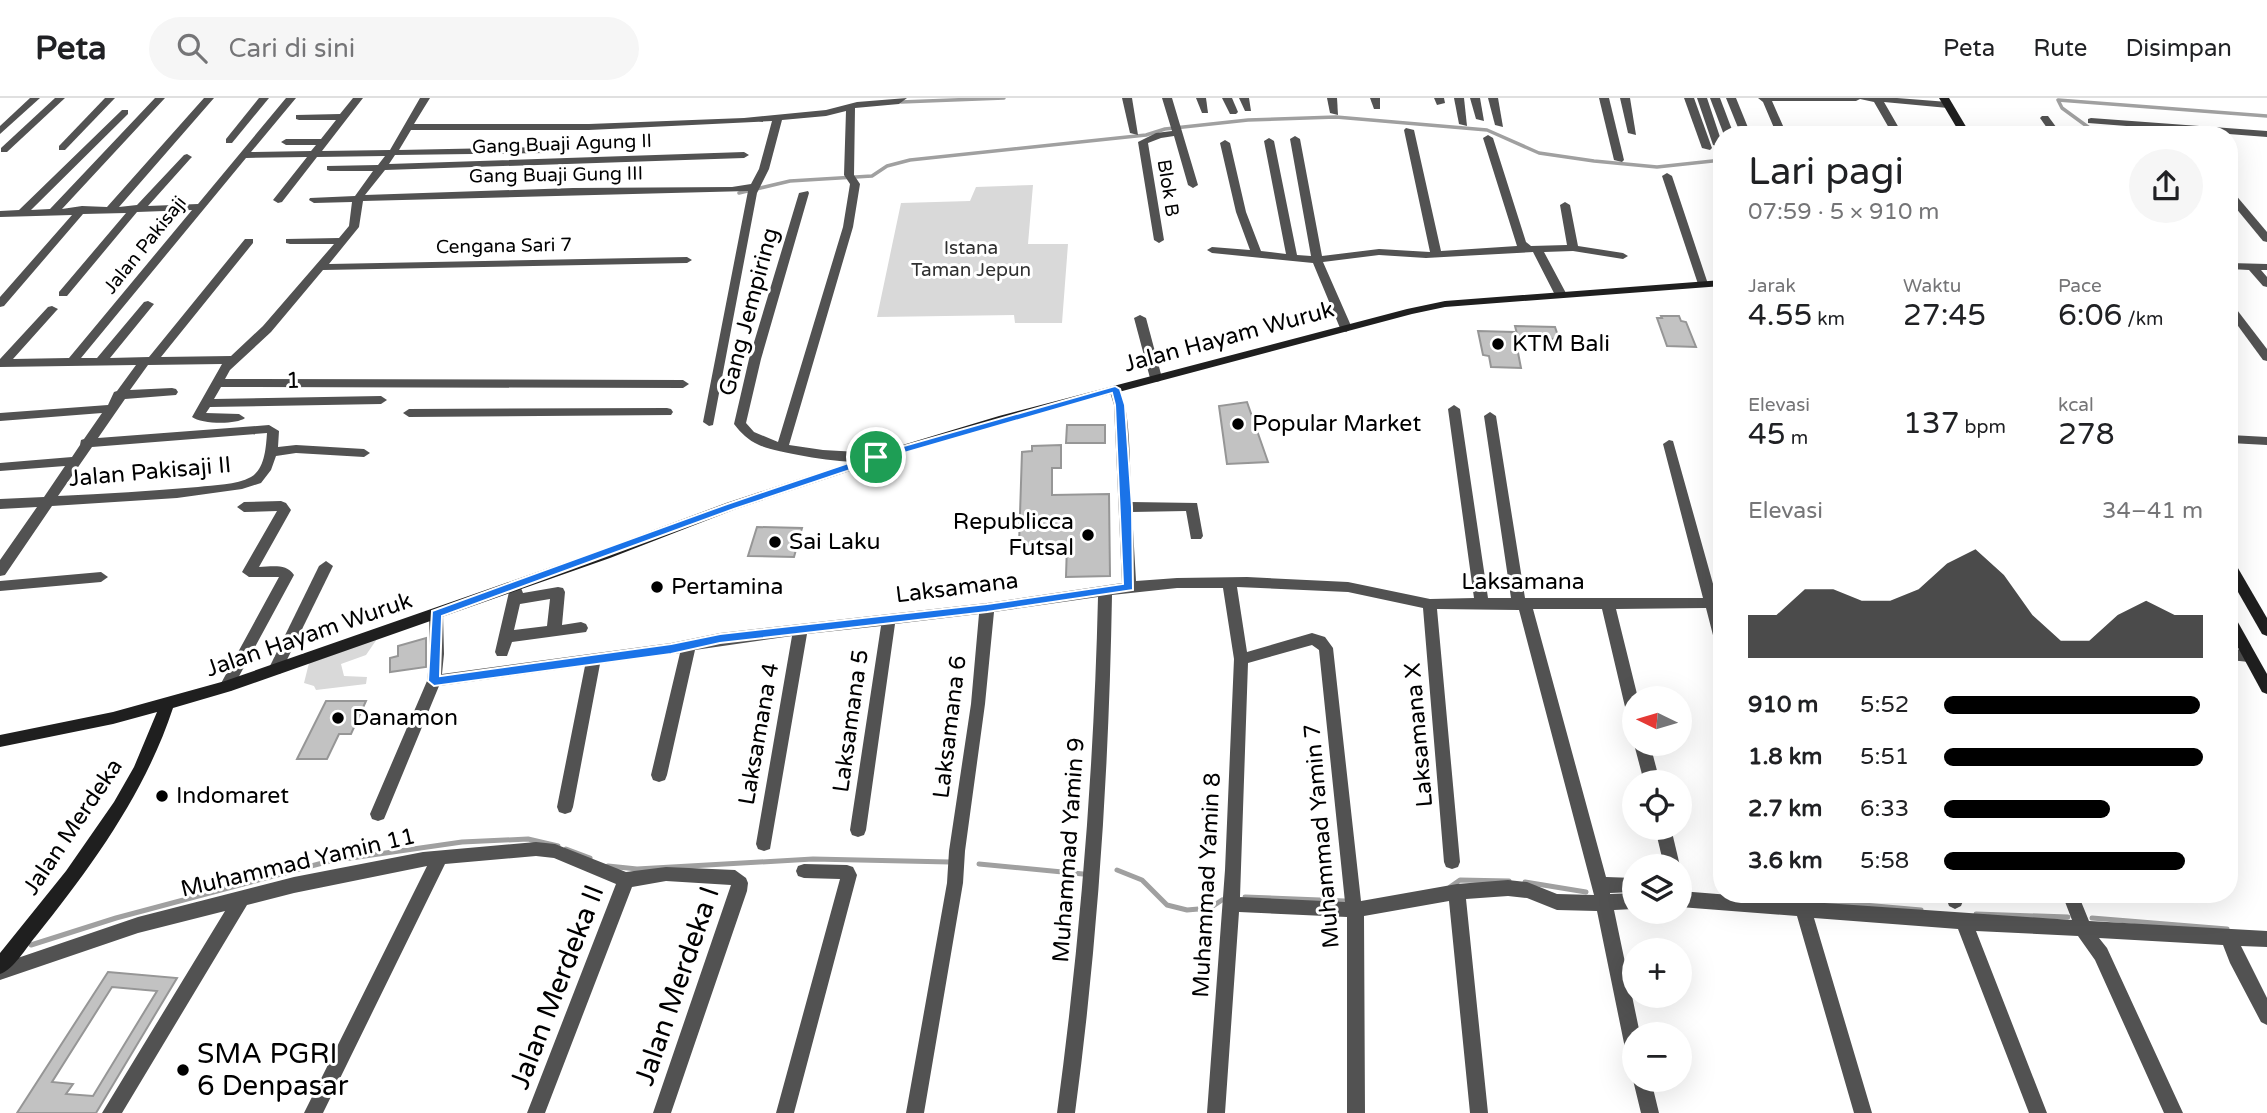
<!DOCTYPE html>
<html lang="id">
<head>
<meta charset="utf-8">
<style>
	:root { --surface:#fff; --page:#f6f6f6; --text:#202124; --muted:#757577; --line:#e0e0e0; --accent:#000 }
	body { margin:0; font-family:"Varela Round",sans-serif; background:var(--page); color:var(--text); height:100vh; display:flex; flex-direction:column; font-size:26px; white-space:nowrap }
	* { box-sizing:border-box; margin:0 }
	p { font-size:23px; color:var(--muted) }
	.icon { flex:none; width:38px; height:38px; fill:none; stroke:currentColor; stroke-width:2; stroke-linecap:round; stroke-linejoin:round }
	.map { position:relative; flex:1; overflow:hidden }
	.panel { position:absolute; left:1713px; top:28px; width:525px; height:777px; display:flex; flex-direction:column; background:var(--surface); border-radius:28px; box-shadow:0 7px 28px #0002 }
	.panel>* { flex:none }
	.needle { width:46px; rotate:275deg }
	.controls { position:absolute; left:1622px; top:588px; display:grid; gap:14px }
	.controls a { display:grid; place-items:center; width:70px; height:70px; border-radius:50%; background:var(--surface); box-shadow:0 7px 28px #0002; font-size:35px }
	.pin { position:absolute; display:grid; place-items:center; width:60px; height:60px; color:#fff; margin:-30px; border:4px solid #fff; border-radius:50%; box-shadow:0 2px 7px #0007 }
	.round { display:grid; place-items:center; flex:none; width:74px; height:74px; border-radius:37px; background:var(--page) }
	.summary { display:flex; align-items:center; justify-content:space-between; height:119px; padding:0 35px }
	h1 { font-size:38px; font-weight:600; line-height:52px }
	.stats { display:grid; grid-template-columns:repeat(3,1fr); gap:10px; height:119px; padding:7px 35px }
	.stats div { display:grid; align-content:center }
	.stats b { font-size:30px; font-weight:600 }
	.stats small { font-size:19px; font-weight:400 }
	.stats p { font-size:19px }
	.chart { height:196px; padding:14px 35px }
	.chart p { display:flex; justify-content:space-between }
	.chart svg { width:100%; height:126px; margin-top:7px; fill:var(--accent); opacity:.7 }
	ul { padding:0 35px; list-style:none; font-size:23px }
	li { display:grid; grid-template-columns:112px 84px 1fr; align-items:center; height:52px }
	li i { height:18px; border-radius:9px; background:var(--accent) }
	header { display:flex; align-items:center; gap:42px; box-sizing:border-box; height:98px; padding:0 35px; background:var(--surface); border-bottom:2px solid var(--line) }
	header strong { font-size:33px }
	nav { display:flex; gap:38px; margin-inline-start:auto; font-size:24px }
	.search { width:490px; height:63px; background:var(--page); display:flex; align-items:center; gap:18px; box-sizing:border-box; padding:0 24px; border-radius:38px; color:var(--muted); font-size:26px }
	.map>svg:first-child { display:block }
	.green { fill:#d9d9d9 }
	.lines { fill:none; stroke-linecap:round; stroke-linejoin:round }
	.stream-far1 { stroke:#a0a0a0; stroke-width:3.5 }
	.stream { stroke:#a0a0a0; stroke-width:5 }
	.building { fill:#c2c2c2; stroke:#969696; stroke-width:2; fill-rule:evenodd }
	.minor { fill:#525252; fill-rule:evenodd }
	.secondary { fill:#1f1f1f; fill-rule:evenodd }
	.route { fill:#1a73e8; stroke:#fff; stroke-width:2; fill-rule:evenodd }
	.poi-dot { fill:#000; stroke:#fff; stroke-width:2.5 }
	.labels { text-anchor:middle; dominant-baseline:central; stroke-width:6; stroke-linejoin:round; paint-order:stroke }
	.far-street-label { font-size:19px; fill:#000; stroke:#fff }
	.far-park-label { font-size:19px; fill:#303030; stroke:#fff }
	.street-label { font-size:23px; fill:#000; stroke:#fff }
	.poi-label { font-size:23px; fill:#000; stroke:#fff; text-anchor:start }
	.near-street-label { font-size:28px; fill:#000; stroke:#fff }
	.near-poi-label { font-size:28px; fill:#000; stroke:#fff; text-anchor:start }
</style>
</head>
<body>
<header>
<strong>Peta</strong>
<div class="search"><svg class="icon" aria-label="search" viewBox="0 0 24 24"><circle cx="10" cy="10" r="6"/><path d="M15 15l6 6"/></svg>Cari di sini</div>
<nav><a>Peta</a><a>Rute</a><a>Disimpan</a></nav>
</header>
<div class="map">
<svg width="2267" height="1015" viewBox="0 0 2267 1015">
	<rect width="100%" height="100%" fill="#fff"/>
	<g class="green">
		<polygon points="1033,87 1028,146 1068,146 1062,225 1015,225 1014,217 877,219 901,105 970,103 976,89"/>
		<polygon points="377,541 366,557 341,566 344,578 367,579 366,586 316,592 314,588 304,585 309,565"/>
	</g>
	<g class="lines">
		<g class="stream-far1">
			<polyline points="901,4 1004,0"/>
			<polyline points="2099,37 2062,10 2058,2 2267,18"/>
			<polyline points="739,95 790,83 872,78 887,68 910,62 1146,37 1165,31 1248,22 1336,19 1487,32 1539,55 1594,63 1657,69 1722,62"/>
		</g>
		<g class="stream">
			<polyline points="566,751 590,760"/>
			<polyline points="979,766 1083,776"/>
			<polyline points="608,768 637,771 813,761 950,764"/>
			<polyline points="1117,772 1142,782 1167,807 1187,812 1210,810 1222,802"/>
			<polyline points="1525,784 1586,794"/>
			<polyline points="1450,789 1460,782 1509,783"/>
			<polyline points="1733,797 1790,800"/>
			<polyline points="1245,799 1345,803"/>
			<polyline points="1818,803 1921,812"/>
			<polyline points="1976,816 2068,819"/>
			<polyline points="2092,820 2227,831"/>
			<polyline points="31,847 116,820 330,763 462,744 528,741 558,748"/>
		</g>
	</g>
	<g class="building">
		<polygon points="1661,218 1679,218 1681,223 1686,224 1696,249 1667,248 1657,220 1662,220"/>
		<polygon points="1515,228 1555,229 1559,241 1518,240"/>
		<polygon points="1478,233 1514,234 1521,270 1491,269 1489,258 1483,257"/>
		<polygon points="1247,304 1268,364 1227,366 1219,308"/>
		<polygon points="1067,327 1105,327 1105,345 1066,345"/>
		<polygon points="1061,347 1061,370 1052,370 1052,397 1109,396 1110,478 1066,479 1067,446 1019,447 1022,354 1032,353 1032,348"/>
		<polygon points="757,429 802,430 794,459 748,458"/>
		<polygon points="426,540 426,569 390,574 390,560 398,558 398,548"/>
		<polygon points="326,603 366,603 351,636 339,636 327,661 297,661"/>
		<path d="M108,874L177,880L96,1015H17ZM112,889L157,893L93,998L66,996L73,986L52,984Z"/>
	</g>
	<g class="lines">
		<g class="minor">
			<polygon points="30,0 40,0 0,36 0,28"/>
			<polygon points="55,0 65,0 7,54 1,54 1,50"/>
			<polygon points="105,0 115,0 65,52 59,52 59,48"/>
			<path d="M155,0H165L62,111L82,108L107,109L204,0H214L119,109L137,107L184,57L187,56L192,59L190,61L148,108L198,106L286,0H296L251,54L311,53L316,47H286L281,44L286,41H321L336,22H299L296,21V17L340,16L353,0H363L322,53L390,52L420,0H430L414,26H589L744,20L826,12L857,4L907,0L899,6L855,10L854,77L860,86L853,129L789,347L823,352L876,355L882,359C869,372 777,355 759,347C748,342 741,335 734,326L749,261L799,95L808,93L809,95L761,261L746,325L754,334L778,344L843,129L850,86L844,77L846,13L826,18L782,22L769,71L757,95L713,327L709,328L703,324L748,93L363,103L359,129L329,166L687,159L692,162L687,165L323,172L271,234L230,272L225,281L683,282L689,286L683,290L221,289L214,301L381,298L387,302L381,306L210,309L206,315L239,316L245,320C236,327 201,326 192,319L222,266L148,267L130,292L172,290L176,291L178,294L176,297L125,301L98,340L269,327L279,333L278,349L296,347L364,351L370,355L364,359L296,355L276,358L271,372L261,385L242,391L177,400L52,408L5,477L0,478V462L37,409L0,411V401L44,399L65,368L0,373V365L72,359L80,347L81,342L84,341L102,315L0,323V315L108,307L114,294L117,293L136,267L0,269V261L48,209L52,208L58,211L56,213L13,261L69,260L192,112L137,114L67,198H59V194L126,115L83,116L4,208L0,209V199L72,117L0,119V113L19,112L122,12H128V16L31,112L50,111ZM772,23L759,71L751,86L732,89L573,90L365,97L385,72L744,60L749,57L744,54L389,66L395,57L546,55L551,52L546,49L399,52L411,32H589ZM385,58L378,67L327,68V72L330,73H373L355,98L310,100L309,102L314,105L352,104L349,128L339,140L286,141V145L290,146H334L263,228L231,258L161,259L253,145V141H245L149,259L110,260L154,206L148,203L144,204L97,260H81L246,60L307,59L273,102L278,105L282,104L317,59ZM267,335C266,349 265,371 251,379C236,387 214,387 198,389C151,393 105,396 58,398L92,349Z"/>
			<polygon points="259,0 269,0 232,45 226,45 226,41"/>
			<polygon points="1122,0 1132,0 1138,37 1130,35"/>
			<polygon points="1162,0 1172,0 1198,87 1193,90 1188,87 1174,38 1161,40 1148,45 1164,142 1159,145 1154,142 1138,44 1156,35 1172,33"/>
			<polygon points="1196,0 1206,0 1208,15 1202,15"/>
			<polygon points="1222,0 1232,0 1238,14 1236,16 1230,16"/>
			<polygon points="1239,0 1249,0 1251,13 1245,13"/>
			<polygon points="1327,0 1337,0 1338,17 1330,15"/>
			<polygon points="1370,0 1380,0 1380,11 1374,11"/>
			<polygon points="1434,0 1444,0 1445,5 1437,7"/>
			<polygon points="1454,0 1464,0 1467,28 1459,26"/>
			<polygon points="1470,0 1480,0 1484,23 1476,21"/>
			<polygon points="1488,0 1498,0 1503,29 1495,27"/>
			<polygon points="1599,0 1609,0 1624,62 1622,64 1614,62"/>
			<polygon points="1620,0 1630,0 1636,37 1628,35"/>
			<polygon points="1684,0 1694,0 1712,50 1710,52 1702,50"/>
			<polygon points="1697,0 1707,0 1722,45 1721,49 1713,47"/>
			<polygon points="1710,0 1720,0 1734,37 1724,37"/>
			<polygon points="1726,0 1736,0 1751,37 1741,37"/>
			<polygon points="1758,0 1897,0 1948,4 1953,7 1948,10 1884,4 1903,37 1893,37 1874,4 1860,1 1856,3 1772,3 1787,37 1777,37 1763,4"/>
			<polygon points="2042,18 2048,18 2062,37 2052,37 2040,20"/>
			<polygon points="2091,20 2267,33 2267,39 2088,25 2088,21"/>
			<polygon points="1406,30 1414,32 1441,153 1517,148 1483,40 1488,37 1493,40 1526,144 1531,148 1567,147 1560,107 1565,104 1570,107 1578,148 1623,155 1628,158 1623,161 1573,153 1544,154 1567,197 1561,200 1555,197 1533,154 1426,160 1379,157 1323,164 1352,230 1346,234 1340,230 1313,165 1212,155 1207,152 1212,149 1250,152 1236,114 1220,45 1225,42 1230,45 1246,114 1261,153 1286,156 1264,43 1269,40 1274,43 1297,157 1311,158 1290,41 1295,38 1300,41 1322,158 1379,151 1430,154 1404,32"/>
			<polygon points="1667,75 1672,78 1708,186 1707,188 1699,188 1698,186 1662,78"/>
			<polygon points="2230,94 2234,95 2267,134 2267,144 2263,143 2230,103"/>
			<polygon points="2230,165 2267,166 2267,172 2261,172 2267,179 2267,189 2263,188 2249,172 2230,171"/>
			<polygon points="2230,207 2234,208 2267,251 2267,263 2263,262 2230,217"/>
			<polygon points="1140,217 1146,220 1162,280 1160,283 1156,284 1150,280 1134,220"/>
			<path d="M1115,287C1132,294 1130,384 1131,404L1197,405L1203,438L1201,441H1191L1186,413L1132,414L1136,483L1177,480L1247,479L1348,484L1430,501L1474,500L1448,311L1454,307L1460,311L1488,500H1511L1484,318L1490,314L1496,318L1525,500H1703L1663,346L1669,342L1673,343L1717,500H1722V510H1720L1722,519V551L1717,549L1715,545L1706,510L1616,511L1638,600H1634V619L1629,617L1626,613L1602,511H1533L1606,779L1634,780V794L1610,795V796L1634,795V811L1614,812L1640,936H1634V959L1628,956L1625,950L1597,813L1557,812L1527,800L1508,798L1466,801L1488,1015H1470L1449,803L1364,818L1365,1015H1347V819L1239,814L1225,1015H1207L1225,772L1234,561L1223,490H1177L1112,497C1109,670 1098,843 1075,1015H1057C1080,844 1094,672 1098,499L994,514L985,606L965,753L963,785L924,1015H906L947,785L949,753L971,606L979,516L895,526L866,732L864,737L858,739L852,737L850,732L881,528L807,536L770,751L764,753L758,751L756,746L792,538L695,552L667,677L665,682L659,684L653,682L651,677L680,555L600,566L573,709L571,714L565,716L559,714L557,709L585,568L439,588L384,721L378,723L372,721L370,716L427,583L430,556L429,516L431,512H441L443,516L444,556L442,576L671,545L720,535L987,505L1122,485L1114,307L1109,291ZM1237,489L1348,494L1423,510L1444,764L1446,769L1452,771L1458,769L1460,764L1437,511L1519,512L1594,797L1557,796L1527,784L1508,782L1457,786L1361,803L1333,550L1325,539L1312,535L1247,554ZM1312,547L1319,552L1345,804L1240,799L1248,565Z"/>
			<polygon points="667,310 671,311 673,314 671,317 409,319 403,315 409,311"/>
			<polygon points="2230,337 2267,339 2267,347 2230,345"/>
			<path d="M281,403L286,405L291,412L259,469C271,469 286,465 294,477L231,593H221L219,589L279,479H249L242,474L277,413L244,414L237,409L244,404Z"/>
			<polygon points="326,463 333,468 282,572 280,576 270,576 268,572 319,468"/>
			<polygon points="101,474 108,479 101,484 0,493 0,483"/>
			<path d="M516,489L521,490L523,495L558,489L563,490L565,494L562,527L581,524L586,526L588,530L586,534L512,544L507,558H497L495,554L509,494ZM550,501L547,528L514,532L520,506Z"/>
			<polygon points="2230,550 2254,554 2256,558 2254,562 2249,564 2230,562"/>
			<polygon points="1634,646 1650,646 1660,684 1644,684"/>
			<polygon points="1655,730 1671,730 1680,768 1680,769 1664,768"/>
			<polygon points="536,744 555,746 626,774 666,769 735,772 746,780 748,785 747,793 671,1015 653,1015 731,787 666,783 632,789 545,1015 527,1015 616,786 554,760 536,758 445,766 323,1015 304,1015 427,768 294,795 247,807 122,1015 102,1015 225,813 138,835 0,882 0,866 138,819 294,779 423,754"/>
			<polygon points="804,766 847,767 853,769 857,777 794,1015 776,1015 840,781 804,780 798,778 796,773 798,768"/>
			<polygon points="1680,793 1792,802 1791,796 1807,796 1810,804 2072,822 2062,796 2078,796 2089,823 2267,833 2267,849 2241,848 2267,900 2267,927 2261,924 2230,865 2223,847 2099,840 2107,850 2183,1015 2164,1015 2095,862 2078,838 1976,833 2047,1015 2029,1015 1958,831 1814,820 1872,1015 1854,1015 1797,818 1680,809"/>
			<polygon points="1945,796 1961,796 1963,803 1961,808 1955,811 1949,808"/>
			<polygon points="1634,978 1634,982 1651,982 1659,1015 1641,1015 1633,982"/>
		</g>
		<g class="secondary">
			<polygon points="1939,0 1949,0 1971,37 1961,37"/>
			<path d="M1722,182V188L1445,209L1412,216L1002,325L904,355L736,411L610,460L231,593L173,610C145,695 92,768 36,838C26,850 14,871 0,876V855L66,773L114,704L134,669L157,614L113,626L0,649V637L113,614L225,583L600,452L726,405L896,349L999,318L1407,211L1445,203Z"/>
			<polygon points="2230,464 2235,465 2267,520 2267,538 2262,536 2230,480"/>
			<polygon points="2230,518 2235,519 2267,576 2267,596 2262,594 2230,535"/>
		</g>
	</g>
	<path class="route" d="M1115,288L1120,291L1125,307L1132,409L1133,492L987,514L720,545L671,556L434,588L428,583L432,513L727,406L872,357ZM1112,295L1115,307L1123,486L987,506L720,536L671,546L440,578L442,518L734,411L880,362Z"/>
	<g class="poi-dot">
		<circle cx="1498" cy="246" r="7"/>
		<circle cx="1238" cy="326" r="7"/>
		<circle cx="1088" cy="437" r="7"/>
		<circle cx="775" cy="444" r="7"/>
		<circle cx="657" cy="489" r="7"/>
		<circle cx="338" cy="620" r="7"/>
		<circle cx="162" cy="698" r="7"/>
		<circle cx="183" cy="972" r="7"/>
	</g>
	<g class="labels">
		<g class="far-street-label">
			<text transform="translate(562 46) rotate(-2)">Gang Buaji Agung II</text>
			<text transform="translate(556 77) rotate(-1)">Gang Buaji Gung III</text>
			<text transform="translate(1168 90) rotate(81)">Blok B</text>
			<text transform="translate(145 147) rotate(-51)">Jalan Pakisaji</text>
			<text transform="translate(504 148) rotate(-1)">Cengana Sari 7</text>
		</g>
		<g class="far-park-label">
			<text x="971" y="150">Istana<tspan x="971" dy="22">Taman Jepun</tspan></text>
		</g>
		<g class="street-label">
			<text transform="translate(749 214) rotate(-75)">Gang Jempiring</text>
			<text transform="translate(1229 239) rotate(-15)">Jalan Hayam Wuruk</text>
			<text transform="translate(293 283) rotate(-1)">1</text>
			<text transform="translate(150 374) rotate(-5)">Jalan Pakisaji II</text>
			<text x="1523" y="484">Laksamana</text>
			<text transform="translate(957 490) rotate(-7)">Laksamana</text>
			<text transform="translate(309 537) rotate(-19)">Jalan Hayam Wuruk</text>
			<text transform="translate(851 623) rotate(-82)">Laksamana 5</text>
			<text transform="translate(950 629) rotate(-83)">Laksamana 6</text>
			<text transform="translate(759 636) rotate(-80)">Laksamana 4</text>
			<text transform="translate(1419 637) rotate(-95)">Laksamana X</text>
			<text transform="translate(73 729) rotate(-56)">Jalan Merdeka</text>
			<text transform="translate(1322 738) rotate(-95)">Muhammad Yamin 7</text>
			<text transform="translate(1069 752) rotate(-86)">Muhammad Yamin 9</text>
			<text transform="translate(298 765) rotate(-13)">Muhammad Yamin 11</text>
			<text transform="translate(1207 787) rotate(-87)">Muhammad Yamin 8</text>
		</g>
		<g class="poi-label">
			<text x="1512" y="246">KTM Bali</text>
			<text x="1252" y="326">Popular Market</text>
			<text x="1074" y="424" text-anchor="end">Republicca<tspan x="1074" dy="26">Futsal</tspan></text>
			<text x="789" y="444">Sai Laku</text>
			<text x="671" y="489">Pertamina</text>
			<text x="352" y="620">Danamon</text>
			<text x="176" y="698">Indomaret</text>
		</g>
		<g class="near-street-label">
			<text transform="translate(677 888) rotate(-71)">Jalan Merdeka I</text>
			<text transform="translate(557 889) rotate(-69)">Jalan Merdeka II</text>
		</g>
		<g class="near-poi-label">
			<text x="197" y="956">SMA PGRI<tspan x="197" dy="32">6 Denpasar</tspan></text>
		</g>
	</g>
</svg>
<div class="controls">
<a><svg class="needle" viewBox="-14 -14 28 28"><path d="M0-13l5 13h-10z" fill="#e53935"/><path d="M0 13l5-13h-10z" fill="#757577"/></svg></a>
<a><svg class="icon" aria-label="locate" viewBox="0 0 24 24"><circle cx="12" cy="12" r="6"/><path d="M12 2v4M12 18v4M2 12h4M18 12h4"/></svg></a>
<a><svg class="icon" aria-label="layers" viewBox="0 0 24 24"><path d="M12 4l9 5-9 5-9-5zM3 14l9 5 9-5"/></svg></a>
<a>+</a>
<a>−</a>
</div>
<div class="pin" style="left:876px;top:359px;background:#1e9e55"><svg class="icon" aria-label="arrive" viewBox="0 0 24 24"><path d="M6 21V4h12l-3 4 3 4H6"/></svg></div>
<section class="panel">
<div class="summary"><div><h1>Lari pagi</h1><p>07:59 · 5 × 910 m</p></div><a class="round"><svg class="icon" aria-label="share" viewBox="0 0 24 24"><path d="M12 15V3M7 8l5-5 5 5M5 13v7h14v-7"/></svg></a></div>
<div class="stats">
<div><p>Jarak</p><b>4.55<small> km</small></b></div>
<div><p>Waktu</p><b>27:45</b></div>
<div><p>Pace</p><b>6:06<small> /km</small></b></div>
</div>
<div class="stats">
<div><p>Elevasi</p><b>45<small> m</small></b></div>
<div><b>137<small> bpm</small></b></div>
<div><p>kcal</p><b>278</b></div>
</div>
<div class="chart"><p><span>Elevasi</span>34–41 m</p>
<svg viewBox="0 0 160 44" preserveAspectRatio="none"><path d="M0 44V29L10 29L20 20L30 20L40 24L50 24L60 20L70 11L80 6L90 15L100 29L110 38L120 38L130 29L140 24L150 29L160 29V44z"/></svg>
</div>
<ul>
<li><b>910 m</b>5:52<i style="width:99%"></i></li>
<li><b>1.8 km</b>5:51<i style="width:100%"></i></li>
<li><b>2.7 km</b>6:33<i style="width:64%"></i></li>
<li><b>3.6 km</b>5:58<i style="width:93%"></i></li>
</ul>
</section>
</div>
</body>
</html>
